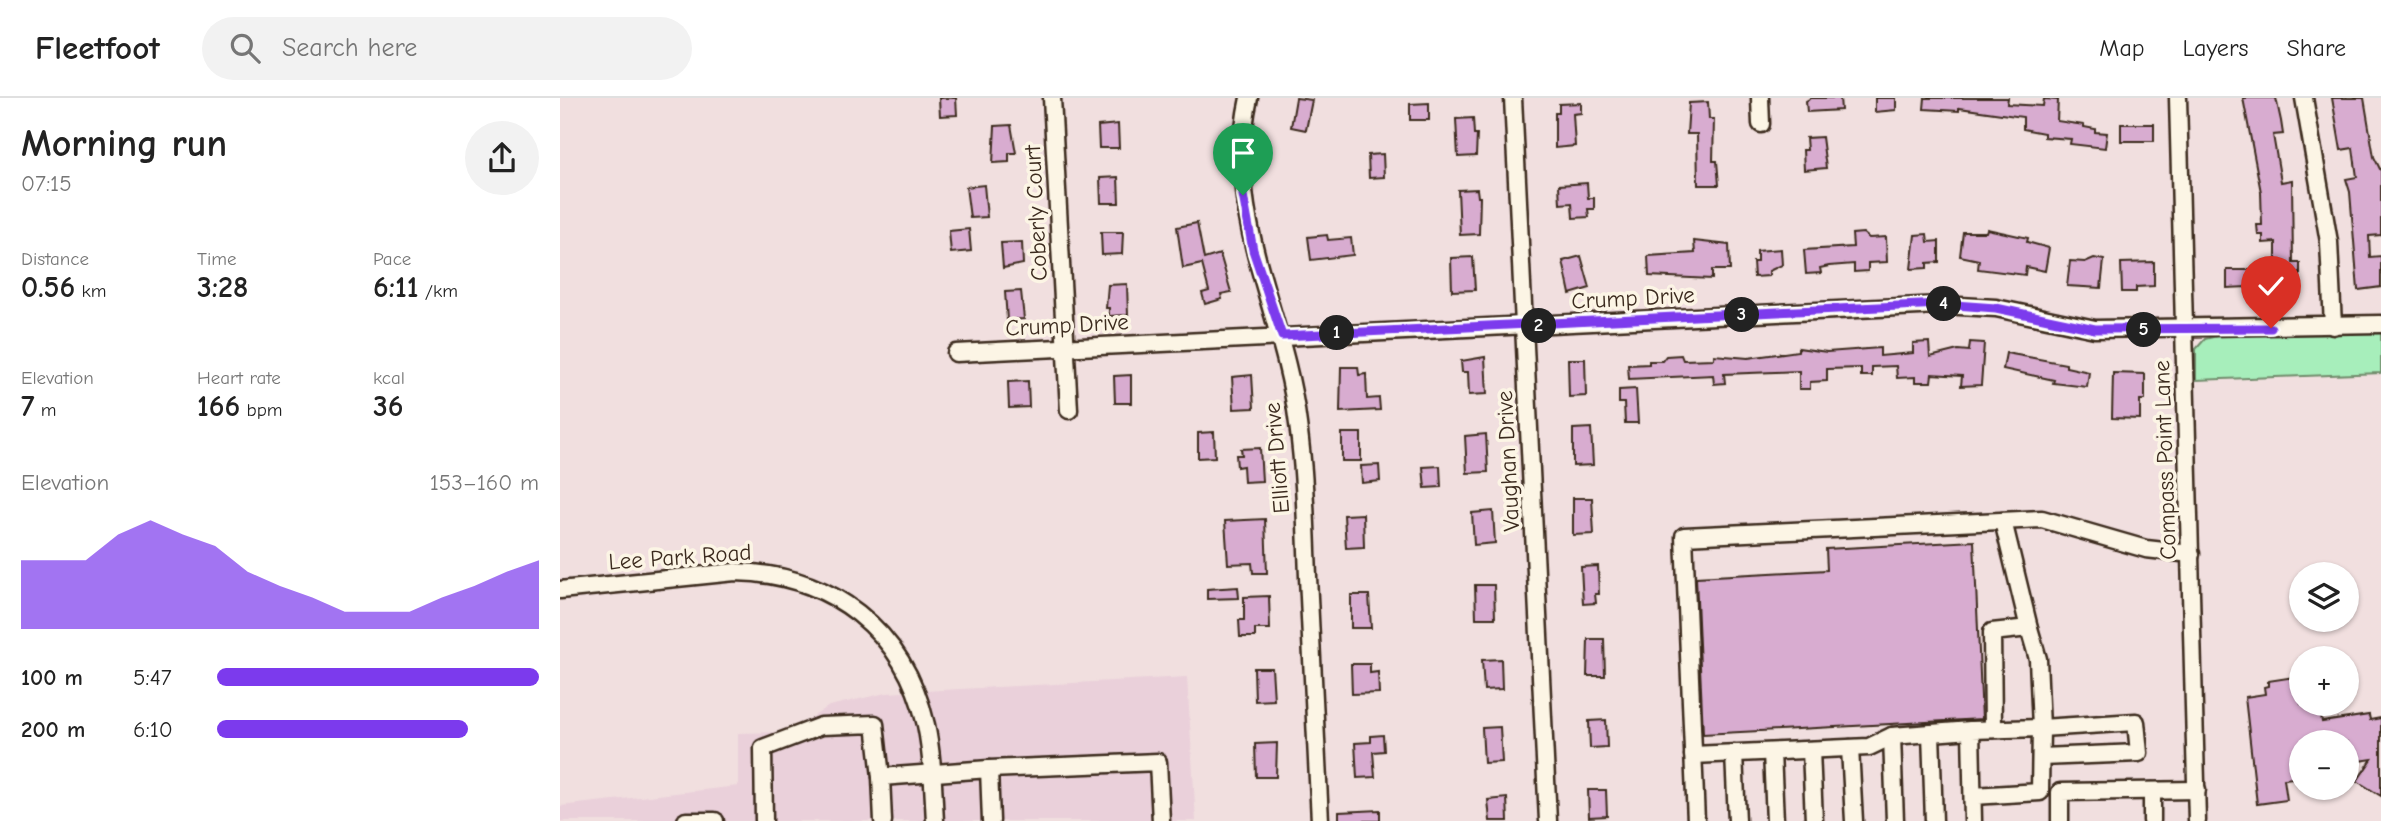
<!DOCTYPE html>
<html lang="en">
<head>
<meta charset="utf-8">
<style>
	:root { --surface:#fff; --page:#f2f2f2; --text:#222; --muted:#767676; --line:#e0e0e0; --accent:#7c3aed }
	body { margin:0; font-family:"Comic Neue",sans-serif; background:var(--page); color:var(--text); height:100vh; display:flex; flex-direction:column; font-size:26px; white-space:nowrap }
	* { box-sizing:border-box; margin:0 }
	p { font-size:23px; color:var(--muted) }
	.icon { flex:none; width:38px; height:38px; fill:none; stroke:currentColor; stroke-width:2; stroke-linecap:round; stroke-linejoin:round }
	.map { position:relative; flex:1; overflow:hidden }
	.drawer { display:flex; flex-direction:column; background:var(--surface); width:560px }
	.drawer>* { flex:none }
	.buttons { position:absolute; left:1729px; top:464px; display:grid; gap:14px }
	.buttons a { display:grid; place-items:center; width:70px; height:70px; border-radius:50%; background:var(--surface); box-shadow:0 2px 5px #0004; font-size:35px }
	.pin { position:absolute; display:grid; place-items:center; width:60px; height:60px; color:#fff; margin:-72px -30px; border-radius:50% 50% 50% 0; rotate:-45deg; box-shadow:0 0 7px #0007 }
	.pin .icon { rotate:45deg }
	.km { position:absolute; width:35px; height:35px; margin:-18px; border-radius:50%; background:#222; color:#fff; font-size:19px; line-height:35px; text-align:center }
	.round { display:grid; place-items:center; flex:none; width:74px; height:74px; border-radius:37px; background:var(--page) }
	.overview { display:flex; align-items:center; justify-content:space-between; height:119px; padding:0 21px }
	h1 { font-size:38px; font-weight:800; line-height:52px }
	.stats { display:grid; grid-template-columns:repeat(3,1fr); gap:10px; height:119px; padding:7px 21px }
	.stats div { display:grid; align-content:center }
	.stats b { font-size:30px; font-weight:800 }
	.stats small { font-size:19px; font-weight:400 }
	.stats p { font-size:19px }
	.chart { height:196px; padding:14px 21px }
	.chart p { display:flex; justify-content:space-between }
	.chart svg { width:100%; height:126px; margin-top:7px; fill:var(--accent); opacity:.7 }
	ul { padding:0 21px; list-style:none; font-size:23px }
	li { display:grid; grid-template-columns:112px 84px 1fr; align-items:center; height:52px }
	li i { height:18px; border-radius:9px; background:var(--accent) }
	header { display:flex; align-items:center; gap:42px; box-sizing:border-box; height:98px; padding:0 35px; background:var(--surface); border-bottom:2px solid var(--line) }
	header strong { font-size:33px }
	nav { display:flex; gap:38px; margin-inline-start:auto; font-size:24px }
	.search { width:490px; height:63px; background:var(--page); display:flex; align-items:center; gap:18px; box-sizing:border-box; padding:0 24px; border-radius:38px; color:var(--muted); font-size:26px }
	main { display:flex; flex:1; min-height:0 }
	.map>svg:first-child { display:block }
	.built { fill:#ead0da }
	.green { fill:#a7eebb; stroke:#718c6c; stroke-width:2 }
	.building { fill:#d8acd0; stroke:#3b2a1e; stroke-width:2 }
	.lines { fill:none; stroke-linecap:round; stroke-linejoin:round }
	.minor-casing { stroke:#3b2a1e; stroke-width:21 }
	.minor { stroke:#fcf5e5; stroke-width:16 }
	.route-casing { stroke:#fff; stroke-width:14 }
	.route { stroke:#7c3aed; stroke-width:9 }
	.labels { text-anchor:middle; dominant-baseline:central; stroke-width:7; stroke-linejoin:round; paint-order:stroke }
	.street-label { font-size:23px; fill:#3b2a1e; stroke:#fcf5e5 }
</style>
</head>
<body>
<header>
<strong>Fleetfoot</strong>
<div class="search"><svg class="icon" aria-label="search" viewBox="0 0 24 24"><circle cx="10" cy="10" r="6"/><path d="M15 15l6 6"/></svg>Search here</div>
<nav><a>Map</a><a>Layers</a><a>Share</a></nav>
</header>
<main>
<section class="drawer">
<div class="overview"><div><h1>Morning run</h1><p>07:15</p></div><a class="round"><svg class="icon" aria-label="share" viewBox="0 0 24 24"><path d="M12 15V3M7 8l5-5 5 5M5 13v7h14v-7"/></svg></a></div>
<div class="stats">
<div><p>Distance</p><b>0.56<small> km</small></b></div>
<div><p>Time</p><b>3:28</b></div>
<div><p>Pace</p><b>6:11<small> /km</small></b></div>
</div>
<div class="stats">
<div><p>Elevation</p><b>7<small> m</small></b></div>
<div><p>Heart rate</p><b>166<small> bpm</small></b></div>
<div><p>kcal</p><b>36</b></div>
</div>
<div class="chart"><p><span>Elevation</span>153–160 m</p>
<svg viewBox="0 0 160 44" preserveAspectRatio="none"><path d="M0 44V20L10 20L20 20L30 11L40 6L50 11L60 15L70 24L80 29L90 33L100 38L110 38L120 38L130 33L140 29L150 24L160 20V44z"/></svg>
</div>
<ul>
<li><b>100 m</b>5:47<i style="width:100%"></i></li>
<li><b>200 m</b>6:10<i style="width:78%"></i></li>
</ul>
</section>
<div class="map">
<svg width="1821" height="723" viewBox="0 0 1821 723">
	<rect width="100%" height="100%" fill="#f1dfdf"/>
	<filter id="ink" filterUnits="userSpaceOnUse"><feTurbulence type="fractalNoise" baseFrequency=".0143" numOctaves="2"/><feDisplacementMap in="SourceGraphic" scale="14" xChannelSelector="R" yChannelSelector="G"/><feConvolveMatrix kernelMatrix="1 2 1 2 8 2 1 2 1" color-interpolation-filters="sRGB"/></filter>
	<g filter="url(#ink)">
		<polygon class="built" points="627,579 636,723 0,723 0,708 178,688 178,635 230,634 269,608 326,595"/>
		<polygon class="green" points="1821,232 1821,275 1636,282 1636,251 1645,241 1657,238"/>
		<g class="building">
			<polygon points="379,0 396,0 397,17 380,18"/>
			<polygon points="736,0 752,2 746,32 731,29"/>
			<polygon points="1251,0 1280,0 1281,12 1247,14 1246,3"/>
			<polygon points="1315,0 1336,0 1336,12 1315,14"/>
			<polygon points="1365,0 1448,0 1447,6 1483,8 1484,1 1498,2 1497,23 1524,27 1524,29 1535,31 1535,34 1547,35 1545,50 1510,46 1511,41 1484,39 1484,35 1463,31 1463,19 1399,10 1399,13 1364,11"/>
			<polygon points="1683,0 1716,0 1721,23 1723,36 1713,37 1721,84 1732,82 1733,165 1740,165 1740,187 1724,187 1724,199 1709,199 1709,195 1687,195 1687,189 1667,190 1667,172 1709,172 1709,166 1716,166 1716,144 1703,145 1703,137 1698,137 1697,127 1702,127 1701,94"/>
			<polygon points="1772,0 1804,0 1814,59 1821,73 1821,137 1809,138 1810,159 1821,158 1821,189 1798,192 1790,94 1786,81 1797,79 1793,50 1781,52"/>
			<polygon points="1148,4 1149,21 1154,21 1153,63 1157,63 1159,87 1138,87 1137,36 1127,36 1129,5"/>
			<polygon points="869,5 869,22 850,22 850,6"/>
			<polygon points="1021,5 1021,15 1013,16 1015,48 995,50 995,15 999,15 999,6"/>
			<polygon points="913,20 914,36 917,36 916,58 898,59 896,21"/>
			<polygon points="558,26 559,50 539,50 538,28"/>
			<rect x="1561" y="26" width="33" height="17"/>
			<polygon points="451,27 456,55 449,55 449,64 433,65 435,28"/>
			<polygon points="1262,39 1266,70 1244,72 1243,52 1247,52 1246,40"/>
			<polygon points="823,56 824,79 809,80 808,57"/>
			<polygon points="558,79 559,105 541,105 540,80"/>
			<polygon points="1027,85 1028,100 1034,100 1034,111 1028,111 1029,119 1013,120 1012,105 1000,106 999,87"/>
			<polygon points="424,87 427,119 410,120 406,89"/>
			<polygon points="917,91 918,99 920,99 919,136 900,137 898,92"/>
			<polygon points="637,125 644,161 660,156 671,194 661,196 662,201 645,206 642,195 649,193 642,166 623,170 617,129"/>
			<polygon points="409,131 411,153 391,155 389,133"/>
			<polygon points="1427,131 1468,140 1467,144 1489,150 1485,173 1466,169 1465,177 1418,171 1419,162 1400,158 1403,134 1426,134"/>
			<polygon points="541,134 563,134 562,156 542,157"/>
			<polygon points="1303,135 1309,140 1326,139 1327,164 1308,165 1308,173 1294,174 1294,166 1269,168 1260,170 1261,175 1246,176 1244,152 1293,149 1292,136"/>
			<polygon points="1367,136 1368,144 1379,143 1379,164 1367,165 1367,170 1351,171 1355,137"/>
			<polygon points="767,137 768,142 791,140 793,157 751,162 748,139"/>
			<polygon points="1134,143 1169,147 1170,172 1152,172 1152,181 1089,178 1088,158 1135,155"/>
			<polygon points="462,144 463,166 443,170 441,145"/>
			<polygon points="1221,151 1222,167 1209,173 1209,178 1194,179 1193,164 1197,164 1197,153"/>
			<polygon points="1021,158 1030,190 1010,196 1003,163"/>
			<polygon points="913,159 915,192 892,193 891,160"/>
			<polygon points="1534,160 1544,162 1541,190 1507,188 1510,163 1525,164"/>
			<polygon points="1594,164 1594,188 1576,189 1576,194 1562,194 1561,165"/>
			<polygon points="567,186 568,217 549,218 549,210 546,210 548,187"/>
			<polygon points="461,193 464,221 447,222 445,194"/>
			<polygon points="1369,244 1370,259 1398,252 1409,253 1410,244 1424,245 1421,287 1401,288 1402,278 1372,276 1371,284 1355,284 1355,279 1337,280 1336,268 1312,269 1312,278 1301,278 1301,270 1267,271 1267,283 1250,284 1250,291 1239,291 1239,273 1164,276 1165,285 1154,286 1153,277 1069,281 1068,267 1089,266 1089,263 1102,263 1106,258 1121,257 1123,262 1154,261 1154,257 1188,260 1238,253 1238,250 1267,254 1320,250 1320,258 1353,255 1353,245"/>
			<polygon points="1446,255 1506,266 1506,269 1529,274 1527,289 1493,285 1494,282 1443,271"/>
			<polygon points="925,259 927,296 909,297 908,274 902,274 901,263"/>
			<polygon points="1008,261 1025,261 1026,298 1009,299"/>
			<polygon points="781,269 798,269 799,277 806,276 807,301 819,300 820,312 780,314"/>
			<polygon points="1553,275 1585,276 1585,302 1580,302 1580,321 1552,320"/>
			<polygon points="571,277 571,305 555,305 554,278"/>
			<polygon points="692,277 694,310 674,311 672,279"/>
			<polygon points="468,283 469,309 449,310 448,284"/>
			<polygon points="1076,291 1078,325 1065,325 1064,305 1059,305 1059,292"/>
			<polygon points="1031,330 1033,367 1013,368 1013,331"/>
			<polygon points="654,334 655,359 638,360 638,335"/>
			<rect x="782" y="335" width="19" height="28"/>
			<polygon points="926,336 928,374 907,375 905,338"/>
			<polygon points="700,350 702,383 684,384 683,368 677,369 676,357 682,357 681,351"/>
			<polygon points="819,367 820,383 802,385 801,368"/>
			<polygon points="880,368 881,389 865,390 863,369"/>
			<polygon points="1013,400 1032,400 1034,436 1013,437"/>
			<polygon points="933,413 935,445 914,447 912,415"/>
			<polygon points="803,416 804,449 786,450 784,417"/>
			<polygon points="705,421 707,475 693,475 692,465 668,466 665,423"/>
			<polygon points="1414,443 1422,621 1143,636 1136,479 1267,472 1266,451"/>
			<polygon points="1038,468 1039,496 1035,496 1036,505 1023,506 1021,469"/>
			<polygon points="915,487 934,487 935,520 916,520"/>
			<polygon points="678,489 679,500 647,501 647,491"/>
			<polygon points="791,497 809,497 811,530 791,530"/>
			<polygon points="709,498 710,531 695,531 695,539 680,539 679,522 684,522 684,499"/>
			<polygon points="1028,541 1044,541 1045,578 1027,578"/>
			<polygon points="941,561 942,591 924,592 922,562"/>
			<polygon points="791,566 810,566 810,575 818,574 819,595 792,596"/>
			<polygon points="694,570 712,570 714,602 695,603"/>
			<polygon points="1741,578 1741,606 1759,606 1762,624 1809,617 1810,622 1821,620 1821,698 1797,683 1812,661 1787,665 1787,644 1741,644 1741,679 1724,681 1727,702 1697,706 1685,599 1705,596 1704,589 1708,588 1708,583"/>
			<polygon points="1046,622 1047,649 1030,650 1029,623"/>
			<polygon points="940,629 942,664 924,665 922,630"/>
			<polygon points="823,637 824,653 813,654 815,679 797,680 795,645 811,644 811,638"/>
			<polygon points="717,645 716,679 696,679 695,646"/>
			<polygon points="1028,692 1046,692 1047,718 1029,719"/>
			<polygon points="947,700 948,723 930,723 928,702"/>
			<polygon points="820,712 820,723 779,723 779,714"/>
		</g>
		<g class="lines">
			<defs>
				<g id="minor">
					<polyline points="492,0 509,312"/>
					<path d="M689,0C662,119 724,211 738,326C745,377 746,428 748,479C752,561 756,642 760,723"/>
					<polyline points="953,0 988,723"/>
					<polyline points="1200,0 1201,26"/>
					<polyline points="1618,0 1637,723"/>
					<polyline points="1744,0 1769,144 1773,228"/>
					<polyline points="396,255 1381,207 1436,210 1535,231 1821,226"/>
					<polyline points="1443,423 1469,530"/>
					<path d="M0,492L175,474C271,476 344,531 366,627C373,659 373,691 375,723"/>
					<polyline points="1433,631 1432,534 1469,530 1478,561 1481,630 1576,624 1579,655 1481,659"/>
					<polyline points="1371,635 1374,723"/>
					<polyline points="1332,638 1335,723"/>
					<polyline points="1290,650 1294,723"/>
					<polyline points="1251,652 1254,723"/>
					<polyline points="1212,654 1215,723"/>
					<polyline points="1174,655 1177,723"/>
					<polyline points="1133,657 1309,649 1332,638 1411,632"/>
					<polyline points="429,671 598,664 601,723"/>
					<polyline points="1592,693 1592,723"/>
					<polyline points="1413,698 1480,694 1481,630 1411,632 1413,723"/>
					<polyline points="126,723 155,723"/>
					<polyline points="204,723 203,650 261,628 315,626 321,679"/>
					<polyline points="323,723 321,679 429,671 431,723"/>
					<polyline points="1136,723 1124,438 1482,421 1586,451 1631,456"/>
					<polyline points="1500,723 1500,694 1637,692"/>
				</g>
			</defs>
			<use href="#minor" class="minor-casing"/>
			<use href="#minor" class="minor"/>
		</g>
	</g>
	<g class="lines" filter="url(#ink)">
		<defs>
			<polyline id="route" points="683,97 693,152 722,238 1381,206 1436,210 1535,231 1711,230"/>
		</defs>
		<use href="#route" class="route-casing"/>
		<use href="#route" class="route"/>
	</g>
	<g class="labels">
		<g class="street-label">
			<text transform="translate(476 115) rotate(-93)">Coberly Court</text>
			<text transform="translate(1073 200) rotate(-3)">Crump Drive</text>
			<text transform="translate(507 227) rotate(-3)">Crump Drive</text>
			<text transform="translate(717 360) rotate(-95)">Elliott Drive</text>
			<text transform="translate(1605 362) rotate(-92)">Compass Point Lane</text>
			<text transform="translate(948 363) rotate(-93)">Vaughan Drive</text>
			<text transform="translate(120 459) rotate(-4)">Lee Park Road</text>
		</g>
	</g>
</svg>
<div class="buttons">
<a><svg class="icon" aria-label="layers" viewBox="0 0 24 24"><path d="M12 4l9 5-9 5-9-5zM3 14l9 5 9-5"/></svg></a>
<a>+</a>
<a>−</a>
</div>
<div class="pin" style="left:683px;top:97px;background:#1e9e55"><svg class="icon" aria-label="arrive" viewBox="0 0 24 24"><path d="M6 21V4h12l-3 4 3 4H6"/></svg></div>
<div class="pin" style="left:1711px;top:230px;background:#d93025"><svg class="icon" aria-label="check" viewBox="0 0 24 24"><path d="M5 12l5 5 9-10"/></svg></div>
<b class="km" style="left:777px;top:235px">1</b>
<b class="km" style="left:979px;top:228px">2</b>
<b class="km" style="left:1182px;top:217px">3</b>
<b class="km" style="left:1384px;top:206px">4</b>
<b class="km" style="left:1584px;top:232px">5</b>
</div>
</main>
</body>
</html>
